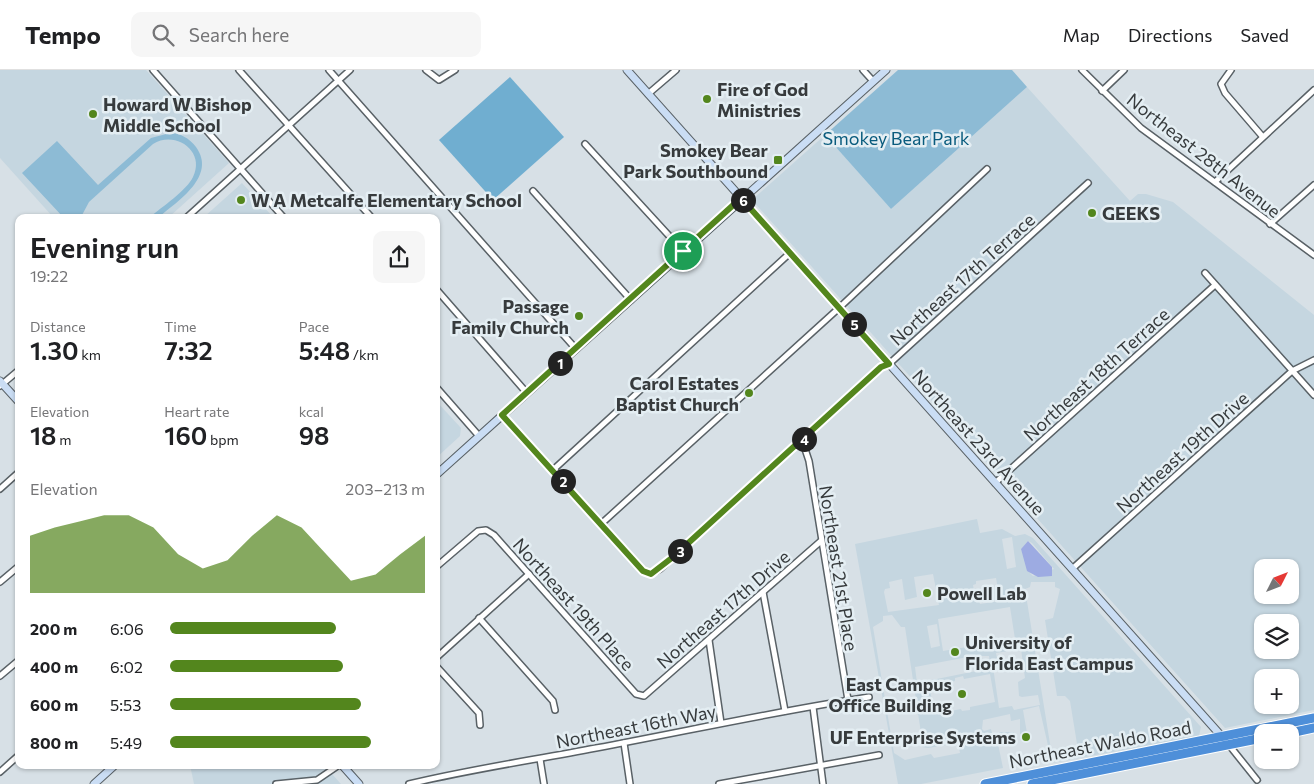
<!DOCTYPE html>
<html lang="en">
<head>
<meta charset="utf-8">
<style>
	:root { --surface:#fff; --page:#f6f6f6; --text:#202124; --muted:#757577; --line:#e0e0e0; --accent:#53861d }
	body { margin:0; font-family:Commissioner,sans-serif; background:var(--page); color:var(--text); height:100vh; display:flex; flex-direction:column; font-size:19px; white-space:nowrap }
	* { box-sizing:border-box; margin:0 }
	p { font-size:16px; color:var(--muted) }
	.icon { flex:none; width:28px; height:28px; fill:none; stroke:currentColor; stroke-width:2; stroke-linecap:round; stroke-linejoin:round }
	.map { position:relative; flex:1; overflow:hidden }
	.details { position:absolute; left:15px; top:144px; width:425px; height:555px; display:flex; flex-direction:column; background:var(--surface); border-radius:10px; box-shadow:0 1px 4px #0004 }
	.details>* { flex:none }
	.needle { width:32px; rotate:48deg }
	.buttons { position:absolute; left:1254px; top:489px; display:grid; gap:10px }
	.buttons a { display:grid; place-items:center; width:45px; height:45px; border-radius:10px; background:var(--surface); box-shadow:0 1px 4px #0004; font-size:25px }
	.pin { position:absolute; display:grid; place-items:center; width:42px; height:42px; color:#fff; margin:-21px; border:2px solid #fff; border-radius:50%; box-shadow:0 1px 5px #0007 }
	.km { position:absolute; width:25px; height:25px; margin:-12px; border-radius:50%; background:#222; color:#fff; font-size:14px; line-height:25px; text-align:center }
	.round { display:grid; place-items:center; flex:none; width:52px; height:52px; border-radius:10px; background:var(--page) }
	.overview { display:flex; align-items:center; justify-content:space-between; height:85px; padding:0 15px }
	h1 { font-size:28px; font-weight:600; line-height:38px }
	.figures { display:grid; grid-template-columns:repeat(3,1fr); gap:8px; height:85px; padding:5px 15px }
	.figures div { display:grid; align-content:center }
	.figures b { font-size:25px; font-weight:600 }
	.figures small { font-size:14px; font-weight:400 }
	.figures p { font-size:14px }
	.chart { height:140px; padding:10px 15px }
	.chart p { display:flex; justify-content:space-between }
	.chart svg { width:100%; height:90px; margin-top:5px; fill:var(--accent); opacity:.7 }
	ul { padding:0 15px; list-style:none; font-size:16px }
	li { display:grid; grid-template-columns:80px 60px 1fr; align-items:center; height:38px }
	li i { height:12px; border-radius:6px; background:var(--accent) }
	header { display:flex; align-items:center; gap:30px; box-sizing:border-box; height:70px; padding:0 25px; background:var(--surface); border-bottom:1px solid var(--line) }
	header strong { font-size:24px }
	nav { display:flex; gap:28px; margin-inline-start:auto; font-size:18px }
	.search { width:350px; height:45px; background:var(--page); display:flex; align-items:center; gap:12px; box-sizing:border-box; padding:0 18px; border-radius:10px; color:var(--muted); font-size:19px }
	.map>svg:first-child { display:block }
	.built { fill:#c5d6e0; fill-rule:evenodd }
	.green { fill:#8dbbd5 }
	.forest { fill:#70aed0 }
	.water { fill:#9dabe2 }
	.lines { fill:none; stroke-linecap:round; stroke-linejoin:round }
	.street-casing { stroke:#596166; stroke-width:8 }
	.secondary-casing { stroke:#596166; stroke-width:9 }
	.highway-casing { stroke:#fff; stroke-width:11 }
	.street { stroke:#fff; stroke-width:5 }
	.secondary { stroke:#caddf4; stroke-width:7 }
	.highway { stroke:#4e8fd9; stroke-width:9 }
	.route-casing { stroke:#fff; stroke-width:10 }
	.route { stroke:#53861d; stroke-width:6 }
	.poi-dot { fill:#53861d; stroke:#e4eef3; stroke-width:2 }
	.labels { text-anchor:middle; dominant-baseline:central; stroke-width:5; stroke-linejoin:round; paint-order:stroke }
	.poi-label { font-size:18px; font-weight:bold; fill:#373b3d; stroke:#e4eef3; text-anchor:start }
	.park-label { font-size:18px; fill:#095b7d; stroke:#e4eef3 }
	.street-label { font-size:18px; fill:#373b3d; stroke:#e4eef3 }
</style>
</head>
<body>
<header>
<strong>Tempo</strong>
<div class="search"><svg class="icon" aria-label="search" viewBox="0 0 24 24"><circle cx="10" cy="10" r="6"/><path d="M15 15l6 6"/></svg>Search here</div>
<nav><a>Map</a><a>Directions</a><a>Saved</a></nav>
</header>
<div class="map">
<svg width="1314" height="714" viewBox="0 0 1314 714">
	<rect width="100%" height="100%" fill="#d7e0e6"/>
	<g class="built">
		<polygon points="0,0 146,0 229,93 169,147 53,147 0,88"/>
		<path d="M1027,17L1130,131L1138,124H1146L1173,132L1314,245V640L1225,658L752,130L825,65L891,139ZM1262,498H1290V525H1262ZM1262,552H1290V580H1262ZM1262,608H1290V635H1262Z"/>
		<polygon points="242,113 273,147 204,147"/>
		<polygon points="436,331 461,358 460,366 436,388"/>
		<path d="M977,449L980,463L1002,459L1015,466L1025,464L1033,468L1201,657L1199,666L1052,693L1039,636L1023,640L1027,663L1020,664V649L1011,651L1010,644L983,650L982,659L984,661L991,659L993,667L999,666V662H1014V665L997,669L1003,698L921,714H898L855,474ZM1012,467L1016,497L1007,499L1002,469ZM1028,471L1032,473L1054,499L1033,506L1030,503L1021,479ZM933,504L939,535L888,542L884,522L885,519L890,518L889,512L902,509L905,530L917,527L914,507ZM996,508L1000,531L980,534L978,527H975L973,515L976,514V511ZM1031,512H1055V517L1060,519L1053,548L1045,550L1057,626H1065L1070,631L1079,686L1059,690L1057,686H1052L1025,519L1030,517ZM1010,537L1015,569L943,581L938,549ZM892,545L901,557H905L921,663L917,664L918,671L922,677L928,678L958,673L960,683L934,688L931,684L905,690L894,683L873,557L883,551V546ZM937,554L940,576L931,578L927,556ZM1021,579L1025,608L1018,612L1019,626L1022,627L1038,625L1040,635L1014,640L1012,636L999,638L993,597L998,594L996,583ZM973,586H989L990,593L985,594L986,599L917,613L915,597ZM990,604L995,632L970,637V640L962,641L961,639L935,644L929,616L955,611V608L963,606L964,609Z"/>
		<polygon points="190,695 324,695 341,714 194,714"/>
	</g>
	<g class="green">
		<polygon points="898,0 1012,0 1027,17 891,139 825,65"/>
		<path d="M170,63C180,63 189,68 196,77C217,106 178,131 159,147H150C162,137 187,120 193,107C206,81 175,60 153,74L89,132L81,147H75V145L71,147H63L22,103L57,71L98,115L151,68Z"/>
	</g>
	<polygon class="forest" points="510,7 564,67 493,130 439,70"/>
	<polygon class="water" points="1028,471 1052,497 1052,506 1038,507 1027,501 1021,479"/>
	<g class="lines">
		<defs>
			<g id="street">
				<polyline points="153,0 284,148"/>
				<polyline points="239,0 372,148"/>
				<polyline points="329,0 576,279"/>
				<polyline points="426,0 439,10 455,0"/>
				<polyline points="863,0 873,11"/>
				<polyline points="1082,0 1141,58 1314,185"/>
				<polyline points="1231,0 1221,14 1225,23 1262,66"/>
				<polyline points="1102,21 1124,0"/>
				<polyline points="648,24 676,0"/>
				<polyline points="585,74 683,181"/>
				<polyline points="1215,112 1314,20"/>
				<polyline points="533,121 631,230"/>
				<polyline points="186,148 350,0"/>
				<polyline points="1270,154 1314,115"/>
				<polyline points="1205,203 1314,325"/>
				<polyline points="436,219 526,322"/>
				<polyline points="0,316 19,300"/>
				<polyline points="436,317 479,366"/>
				<polyline points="502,345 643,501 651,504 660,499 673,487 881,297 889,294 1088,113"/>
				<polyline points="802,370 809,391 848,630"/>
				<polyline points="553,400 790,183"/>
				<polyline points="995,413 1215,215"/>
				<polyline points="0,419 19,402"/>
				<polyline points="601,454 839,238 987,99"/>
				<polyline points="436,497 478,461 486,460 494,465 636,624 644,626 821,471"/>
				<polyline points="1072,499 1292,301 1314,290"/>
				<polyline points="0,512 19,496"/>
				<polyline points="763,522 785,641"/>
				<polyline points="479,548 553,631 555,640"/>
				<polyline points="709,570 721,653"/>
				<polyline points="436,588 529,504"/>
				<polyline points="436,596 479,643 480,655"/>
				<polyline points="0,606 19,590"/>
				<polyline points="813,637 823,714"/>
				<polyline points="624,673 630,714"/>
				<polyline points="1229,675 1257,710"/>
				<polyline points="540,689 544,714"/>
				<polyline points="0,702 19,685"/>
				<polyline points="276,714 317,710 339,695"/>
				<path d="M409,714C471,699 534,690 596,678C687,661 777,641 869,627"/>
				<polyline points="719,714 879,685"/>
			</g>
			<g id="secondary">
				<polyline points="627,0 1224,669"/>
				<polyline points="0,311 19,332"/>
				<polyline points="436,405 886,0"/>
				<polyline points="342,695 359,714"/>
				<polyline points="94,714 115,695"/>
			</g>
			<g id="highway">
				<polyline points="1290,663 1314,658"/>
				<polyline points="985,714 1314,648"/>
				<polyline points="1032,714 1262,668"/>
			</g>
		</defs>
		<use href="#street" class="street-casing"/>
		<use href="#secondary" class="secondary-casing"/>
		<use href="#highway" class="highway-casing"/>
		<use href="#street" class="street"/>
		<use href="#secondary" class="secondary"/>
		<use href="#highway" class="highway"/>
	</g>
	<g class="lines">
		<defs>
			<polygon id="route" points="741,128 889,294 881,297 673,487 651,504 643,501 502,345"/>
		</defs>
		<use href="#route" class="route-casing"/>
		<use href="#route" class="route"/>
	</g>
	<g class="poi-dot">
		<circle cx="707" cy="29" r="5"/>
		<circle cx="93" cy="44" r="5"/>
		<rect x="773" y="85" width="10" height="10" rx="2.5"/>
		<circle cx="241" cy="130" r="5"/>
		<circle cx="1092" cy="143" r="5"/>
		<circle cx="579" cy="246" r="5"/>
		<circle cx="749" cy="323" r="5"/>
		<circle cx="927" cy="523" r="5"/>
		<circle cx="955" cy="582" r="5"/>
		<circle cx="962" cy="624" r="5"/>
		<circle cx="1026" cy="667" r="5"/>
	</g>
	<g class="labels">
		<g class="poi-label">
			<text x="717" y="19">Fire of God<tspan x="717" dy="21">Ministries</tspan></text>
			<text x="103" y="34">Howard W Bishop<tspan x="103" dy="21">Middle School</tspan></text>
			<text x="768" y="80" text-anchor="end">Smokey Bear<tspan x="768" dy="21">Park Southbound</tspan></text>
			<text x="251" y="130">W A Metcalfe Elementary School</text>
			<text x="1102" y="143">GEEKS</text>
			<text x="569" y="236" text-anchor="end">Passage<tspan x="569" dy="21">Family Church</tspan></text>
			<text x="739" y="313" text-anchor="end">Carol Estates<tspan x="739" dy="21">Baptist Church</tspan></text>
			<text x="937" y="523">Powell Lab</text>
			<text x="965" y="572">University of<tspan x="965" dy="21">Florida East Campus</tspan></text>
			<text x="952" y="614" text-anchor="end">East Campus<tspan x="952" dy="21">Office Building</tspan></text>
			<text x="1016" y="667" text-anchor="end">UF Enterprise Systems</text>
		</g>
		<g class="park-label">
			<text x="896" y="68">Smokey Bear Park</text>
		</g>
		<g class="street-label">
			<text transform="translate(1204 85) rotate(38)">Northeast 28th Avenue</text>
			<text transform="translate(962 209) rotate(-42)">Northeast 17th Terrace</text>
			<text transform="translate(1096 304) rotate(-42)">Northeast 18th Terrace</text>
			<text transform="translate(979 372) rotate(48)">Northeast 23rd Avenue</text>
			<text transform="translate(1182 382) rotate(-42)">Northeast 19th Drive</text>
			<text transform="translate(839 498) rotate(81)">Northeast 21st Place</text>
			<text transform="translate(574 534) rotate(48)">Northeast 19th Place</text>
			<text transform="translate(723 539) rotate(-41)">Northeast 17th Drive</text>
			<text transform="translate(636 656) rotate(-11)">Northeast 16th Way</text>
			<text transform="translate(1100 674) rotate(-11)">Northeast Waldo Road</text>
		</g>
	</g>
</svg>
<div class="buttons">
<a><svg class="needle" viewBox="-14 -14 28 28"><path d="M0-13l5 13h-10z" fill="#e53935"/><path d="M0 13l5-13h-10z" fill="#757577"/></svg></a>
<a><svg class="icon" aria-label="layers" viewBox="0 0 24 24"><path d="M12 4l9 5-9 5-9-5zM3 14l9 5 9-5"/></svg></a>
<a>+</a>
<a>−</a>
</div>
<div class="pin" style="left:683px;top:181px;background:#1e9e55"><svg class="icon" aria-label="arrive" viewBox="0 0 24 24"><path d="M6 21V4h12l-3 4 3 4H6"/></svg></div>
<b class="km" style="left:560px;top:293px">1</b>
<b class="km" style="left:563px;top:411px">2</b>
<b class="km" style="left:680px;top:481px">3</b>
<b class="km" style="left:804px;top:369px">4</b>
<b class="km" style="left:854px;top:254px">5</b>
<b class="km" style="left:743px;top:130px">6</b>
<section class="details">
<div class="overview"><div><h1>Evening run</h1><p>19:22</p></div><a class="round"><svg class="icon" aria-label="share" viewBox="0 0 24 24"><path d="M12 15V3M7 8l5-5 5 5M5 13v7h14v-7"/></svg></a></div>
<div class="figures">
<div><p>Distance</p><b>1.30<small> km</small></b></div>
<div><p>Time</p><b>7:32</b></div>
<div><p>Pace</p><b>5:48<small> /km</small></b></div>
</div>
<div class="figures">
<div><p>Elevation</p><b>18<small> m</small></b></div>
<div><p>Heart rate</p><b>160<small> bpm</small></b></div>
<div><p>kcal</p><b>98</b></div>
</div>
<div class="chart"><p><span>Elevation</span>203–213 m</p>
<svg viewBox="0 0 160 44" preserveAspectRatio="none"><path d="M0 44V16L10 12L20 9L30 6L40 6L50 12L60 25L70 32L80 28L90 16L100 6L110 12L120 25L130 38L140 35L150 25L160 16V44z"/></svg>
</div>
<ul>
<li><b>200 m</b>6:06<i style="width:65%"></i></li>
<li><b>400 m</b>6:02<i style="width:68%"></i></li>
<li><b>600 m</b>5:53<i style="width:75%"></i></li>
<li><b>800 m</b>5:49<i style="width:79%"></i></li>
</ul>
</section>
</div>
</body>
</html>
